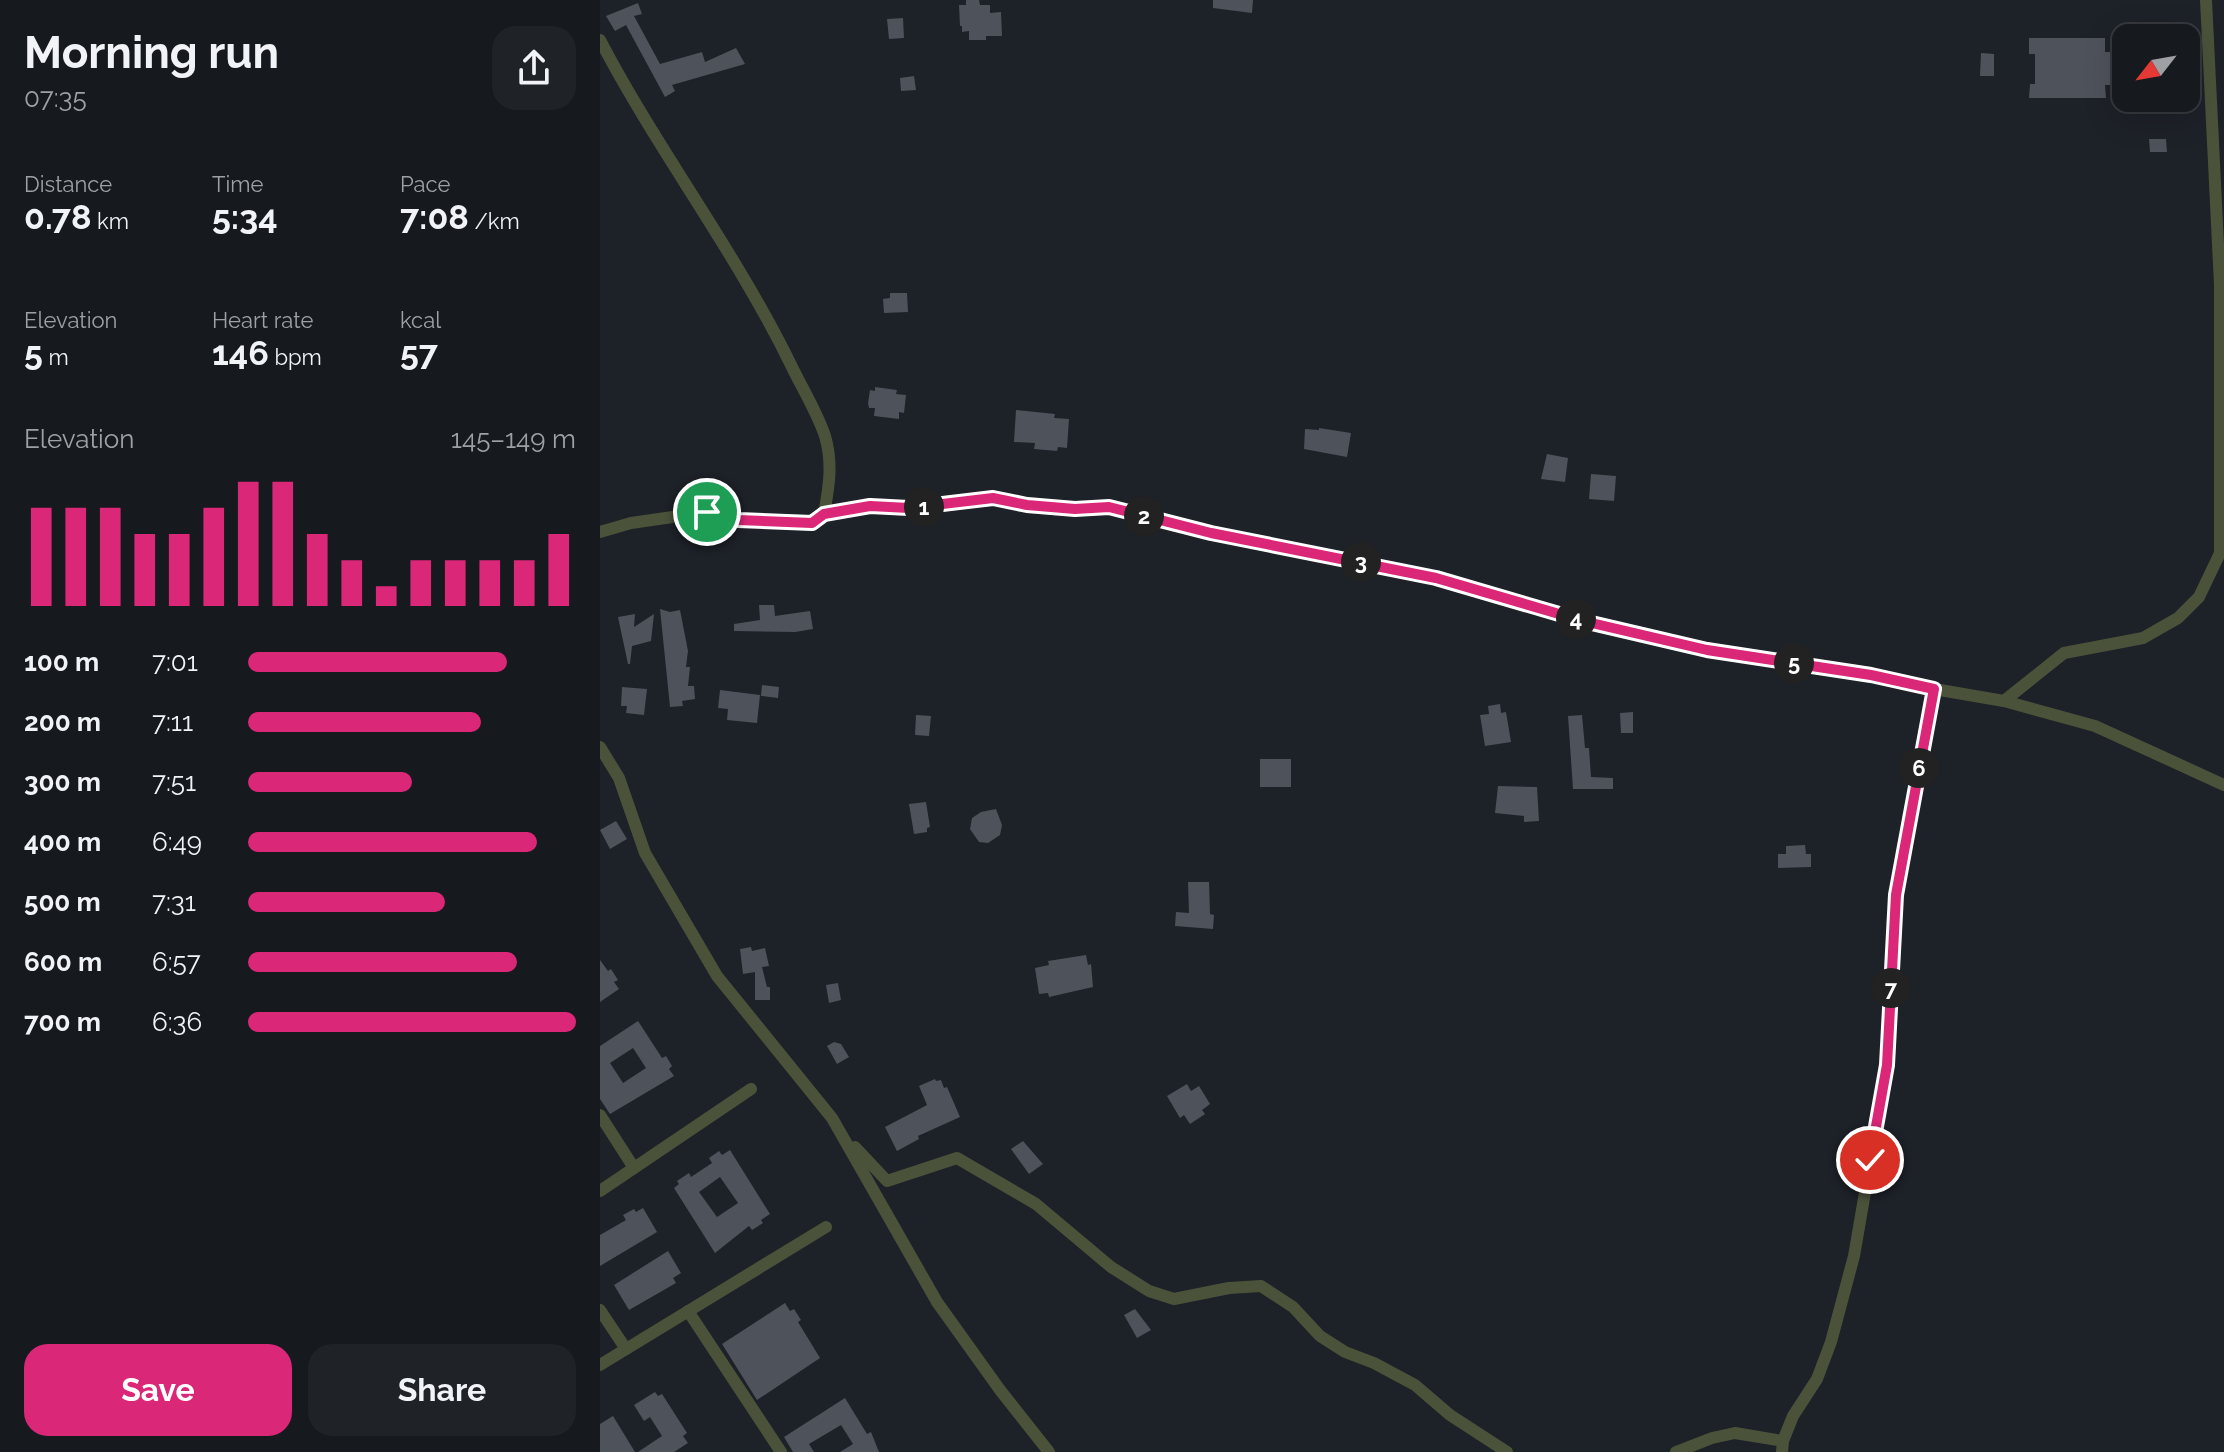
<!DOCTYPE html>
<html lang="en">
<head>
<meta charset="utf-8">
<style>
	:root { --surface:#16191e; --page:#1f2227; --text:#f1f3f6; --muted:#9ea0a4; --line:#35383c; --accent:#db2777 }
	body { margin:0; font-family:Raleway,sans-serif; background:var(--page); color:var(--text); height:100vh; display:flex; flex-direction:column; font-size:30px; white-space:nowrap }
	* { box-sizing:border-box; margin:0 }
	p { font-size:26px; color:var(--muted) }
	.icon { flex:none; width:44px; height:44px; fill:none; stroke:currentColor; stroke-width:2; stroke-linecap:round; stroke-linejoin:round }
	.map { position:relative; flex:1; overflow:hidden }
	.details { display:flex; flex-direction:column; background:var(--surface); width:600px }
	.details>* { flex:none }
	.needle { width:52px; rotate:239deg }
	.controls { position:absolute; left:1512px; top:24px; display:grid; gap:16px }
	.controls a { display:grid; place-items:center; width:88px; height:88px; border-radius:16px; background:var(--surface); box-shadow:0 8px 32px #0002,0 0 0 2px var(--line); font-size:40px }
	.pin { position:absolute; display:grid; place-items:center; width:68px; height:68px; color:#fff; margin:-34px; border:4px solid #fff; border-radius:50%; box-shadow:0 2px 8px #0007 }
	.km { position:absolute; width:40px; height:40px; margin:-20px; border-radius:50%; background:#222; color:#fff; font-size:22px; line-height:40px; text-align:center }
	.round { display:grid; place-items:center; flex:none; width:84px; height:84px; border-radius:24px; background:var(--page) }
	.overview { display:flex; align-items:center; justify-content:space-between; height:136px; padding:0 24px }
	h1 { font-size:44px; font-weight:700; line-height:60px }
	.metrics { display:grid; grid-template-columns:repeat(3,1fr); gap:12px; height:136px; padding:8px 24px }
	.metrics div { display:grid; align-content:center }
	.metrics b { font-size:34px; font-weight:700 }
	.metrics small { font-size:22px; font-weight:400 }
	.metrics p { font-size:22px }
	.chart { height:224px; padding:16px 24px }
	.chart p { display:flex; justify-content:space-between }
	.chart svg { width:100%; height:144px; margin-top:8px; stroke:var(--accent); stroke-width:6 }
	.button { display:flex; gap:16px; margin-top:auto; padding:16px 24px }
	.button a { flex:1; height:92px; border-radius:24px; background:var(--accent); color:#fff; font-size:32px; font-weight:700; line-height:92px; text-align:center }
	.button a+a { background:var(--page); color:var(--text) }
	ul { padding:0 24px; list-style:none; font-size:26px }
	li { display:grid; grid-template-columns:128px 96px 1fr; align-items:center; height:60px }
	li i { height:20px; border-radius:10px; background:var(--accent) }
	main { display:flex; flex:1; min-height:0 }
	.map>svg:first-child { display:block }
	.building { fill:#4e525b; fill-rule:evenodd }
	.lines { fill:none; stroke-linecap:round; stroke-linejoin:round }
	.minor { stroke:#4a533a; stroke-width:12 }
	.route-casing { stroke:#fff; stroke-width:16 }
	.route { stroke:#db2777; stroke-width:10 }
</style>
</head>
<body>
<main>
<section class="details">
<div class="overview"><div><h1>Morning run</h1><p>07:35</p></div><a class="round"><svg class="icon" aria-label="share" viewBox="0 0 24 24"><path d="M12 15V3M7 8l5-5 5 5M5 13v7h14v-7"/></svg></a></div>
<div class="metrics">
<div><p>Distance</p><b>0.78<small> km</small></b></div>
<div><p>Time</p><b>5:34</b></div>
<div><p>Pace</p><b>7:08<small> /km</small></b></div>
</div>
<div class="metrics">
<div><p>Elevation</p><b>5<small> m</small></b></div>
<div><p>Heart rate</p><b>146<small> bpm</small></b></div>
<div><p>kcal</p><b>57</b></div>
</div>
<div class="chart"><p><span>Elevation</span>145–149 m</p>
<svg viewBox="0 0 160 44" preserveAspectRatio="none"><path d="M5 44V14M15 44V14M25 44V14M35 44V22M45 44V22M55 44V14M65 44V6M75 44V6M85 44V22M95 44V30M105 44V38M115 44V30M125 44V30M135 44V30M145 44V30M155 44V22"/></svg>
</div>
<ul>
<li><b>100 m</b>7:01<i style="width:79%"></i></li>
<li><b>200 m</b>7:11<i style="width:71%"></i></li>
<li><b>300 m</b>7:51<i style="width:50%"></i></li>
<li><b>400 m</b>6:49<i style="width:88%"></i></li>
<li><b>500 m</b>7:31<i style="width:60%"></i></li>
<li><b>600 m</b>6:57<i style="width:82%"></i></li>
<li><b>700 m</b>6:36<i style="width:100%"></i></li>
</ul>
<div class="button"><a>Save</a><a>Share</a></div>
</section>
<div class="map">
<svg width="1624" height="1452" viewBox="0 0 1624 1452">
	<rect width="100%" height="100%" fill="#1d2128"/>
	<g class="building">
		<polygon points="366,0 379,0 380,5 390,5 390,13 401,12 402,36 386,36 386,40 369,40 369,31 362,32 362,26 360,26 359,5 366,5"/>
		<polygon points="613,0 653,0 652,13 613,8"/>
		<polygon points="38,3 42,14 34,16 60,64 102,52 105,62 136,48 145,64 72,85 75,91 65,97 26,25 15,31 6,16"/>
		<polygon points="303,18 304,38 289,39 287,19"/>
		<polygon points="1429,38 1505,38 1505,52 1519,52 1519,85 1505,85 1506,98 1429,98 1430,84 1435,84 1435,54 1429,54"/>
		<polygon points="1381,53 1394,54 1394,76 1380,76"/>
		<polygon points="314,76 316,90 301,91 300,78"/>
		<polygon points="1549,139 1566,139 1567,152 1550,152"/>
		<polygon points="290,293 307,293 308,312 284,313 283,299 290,298"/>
		<polygon points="275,387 297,390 296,394 306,395 304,413 299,412 299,419 274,416 275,408 269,408 268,403 270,390 275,391"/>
		<polygon points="416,410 455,414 454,418 469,419 467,448 458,447 457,451 434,449 435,443 414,442"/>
		<polygon points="719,428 751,433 747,457 704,449 705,429 719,430"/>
		<polygon points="947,454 968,458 965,482 941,479"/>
		<polygon points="991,474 1016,476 1014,501 989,499"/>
		<polygon points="159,605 174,605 175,616 210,611 213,629 195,632 134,631 134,624 160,620"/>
		<polygon points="60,609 70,612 80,610 88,651 86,667 90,667 88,686 94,686 95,699 82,701 83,706 70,707"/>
		<polygon points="35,614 34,627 54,614 51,641 32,646 30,664 28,664 18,617"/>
		<polygon points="162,685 179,687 178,698 161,696"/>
		<polygon points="22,687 47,689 44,715 26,713 27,706 21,706"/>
		<polygon points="120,690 160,695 157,723 127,720 128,709 118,708"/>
		<polygon points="900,704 901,713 906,712 911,742 885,746 880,715 889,714 888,706"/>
		<polygon points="1033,712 1033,733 1021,733 1020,713"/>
		<polygon points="316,715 331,716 329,736 315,735"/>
		<polygon points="982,715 985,748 989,748 991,777 1013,778 1013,789 973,789 968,716"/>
		<rect x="660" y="759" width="31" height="28"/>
		<polygon points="898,786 937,787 939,821 924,822 924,816 895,813"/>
		<polygon points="326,802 330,827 327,828 327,832 314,834 309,804"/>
		<polygon points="396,809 402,825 400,835 388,843 379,842 370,829 372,818 381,812"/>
		<polygon points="16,821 27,839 10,849 0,830"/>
		<polygon points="1205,845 1206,854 1211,854 1211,867 1178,868 1178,854 1186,854 1186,846"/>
		<polygon points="588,882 609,882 610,914 614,915 613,929 575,926 576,912 589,913"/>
		<polygon points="151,947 152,951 165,948 169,966 162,967 167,987 170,987 170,1000 155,1000 155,972 143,974 140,949"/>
		<polygon points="486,955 488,965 491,964 493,987 449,997 448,993 439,994 435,968 449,965 448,961"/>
		<polygon points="0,960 8,971 11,969 18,980 14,982 19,989 0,1002"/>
		<polygon points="238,983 241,1000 229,1003 226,985"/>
		<path d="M38,1021L62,1058L66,1056L72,1066L69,1069L74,1076L10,1114L0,1099V1046ZM33,1048L46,1068L23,1083L10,1063Z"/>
		<polygon points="234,1042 241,1044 249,1057 237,1064 227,1046"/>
		<polygon points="335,1079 336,1081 341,1080 344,1088 347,1087 360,1117 318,1136 319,1139 297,1151 285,1127 327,1105 319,1086"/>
		<polygon points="587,1084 591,1091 599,1086 610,1104 602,1110 605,1114 590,1124 584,1115 580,1118 567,1096"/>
		<polygon points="423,1141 443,1164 429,1174 411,1149"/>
		<path d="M130,1150L170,1214L161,1220L163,1223L152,1230L149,1226L115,1253L74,1188L79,1184L77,1181L89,1173L91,1177L112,1163L109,1158L119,1151L122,1155ZM120,1177L138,1203L117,1217L99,1192Z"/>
		<polygon points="43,1208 57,1232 0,1266 0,1235 26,1220 23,1215 34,1209 36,1212"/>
		<polygon points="68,1251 81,1273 73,1278 76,1283 29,1310 14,1285"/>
		<polygon points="185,1303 190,1311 194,1309 201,1320 198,1322 220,1358 157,1400 122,1344"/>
		<polygon points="535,1309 551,1330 537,1338 524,1315"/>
		<polygon points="55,1392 58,1396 62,1394 87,1433 83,1436 88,1443 74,1452 38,1452 62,1436 50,1417 44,1421 34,1405"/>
		<polygon points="245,1398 267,1434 271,1432 279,1452 240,1452 253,1444 241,1425 209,1444 214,1452 193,1452 184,1437"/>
		<polygon points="13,1416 35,1452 0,1452 0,1424"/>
	</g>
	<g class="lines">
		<g class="minor">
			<path d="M0,40C58,151 136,252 191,365C202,388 217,412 225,436C233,463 229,487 224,514"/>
			<polyline points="0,532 31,523 107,512 138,520 212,523 224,514 270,506 309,508 393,498 427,505 475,509 509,507 611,533 836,578 983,621 1107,650 1271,675 1334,689"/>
			<polyline points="1404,701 1495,726 1624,785"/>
			<polyline points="0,747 19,778 45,853 117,976 232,1118 337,1302 400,1390 449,1452"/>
			<polyline points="0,1115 34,1168"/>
			<polyline points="255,1147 287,1181 357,1158 436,1204 511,1267 549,1291 574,1299 629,1288 661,1286 693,1307 720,1336 745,1352 774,1363 815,1385 850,1415 907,1452"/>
			<polyline points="0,1191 151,1089"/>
			<polyline points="0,1310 26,1349"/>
			<polyline points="88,1311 181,1452"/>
			<polyline points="0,1365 226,1227"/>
			<polyline points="1183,1441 1193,1416 1217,1379 1231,1342 1254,1256 1287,1065 1296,895 1334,689 1404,701 1464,653 1543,638 1578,618 1599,597 1620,553 1620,285 1606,0"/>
			<polyline points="1076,1452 1112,1438 1135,1433 1183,1441 1182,1452"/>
		</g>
	</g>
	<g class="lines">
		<defs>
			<polyline id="route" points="107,512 138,520 212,523 224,514 270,506 309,508 393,498 427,505 475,509 509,507 611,533 836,578 983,621 1107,650 1271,675 1334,689 1296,895 1287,1065 1270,1160"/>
		</defs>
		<use href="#route" class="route-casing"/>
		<use href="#route" class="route"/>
	</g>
</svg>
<div class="controls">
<a><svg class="needle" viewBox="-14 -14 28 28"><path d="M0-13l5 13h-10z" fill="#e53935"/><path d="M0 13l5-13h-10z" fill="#9ea0a4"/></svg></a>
</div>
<div class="pin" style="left:107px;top:512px;background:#1e9e55"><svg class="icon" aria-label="arrive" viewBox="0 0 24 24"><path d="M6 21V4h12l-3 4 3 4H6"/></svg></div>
<div class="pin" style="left:1270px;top:1160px;background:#d93025"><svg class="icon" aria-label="check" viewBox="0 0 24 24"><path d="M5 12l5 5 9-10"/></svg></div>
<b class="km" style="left:324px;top:507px">1</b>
<b class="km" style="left:544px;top:516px">2</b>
<b class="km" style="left:761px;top:562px">3</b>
<b class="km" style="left:976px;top:619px">4</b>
<b class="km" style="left:1194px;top:663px">5</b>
<b class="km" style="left:1319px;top:768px">6</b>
<b class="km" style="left:1291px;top:988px">7</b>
</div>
</main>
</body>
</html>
